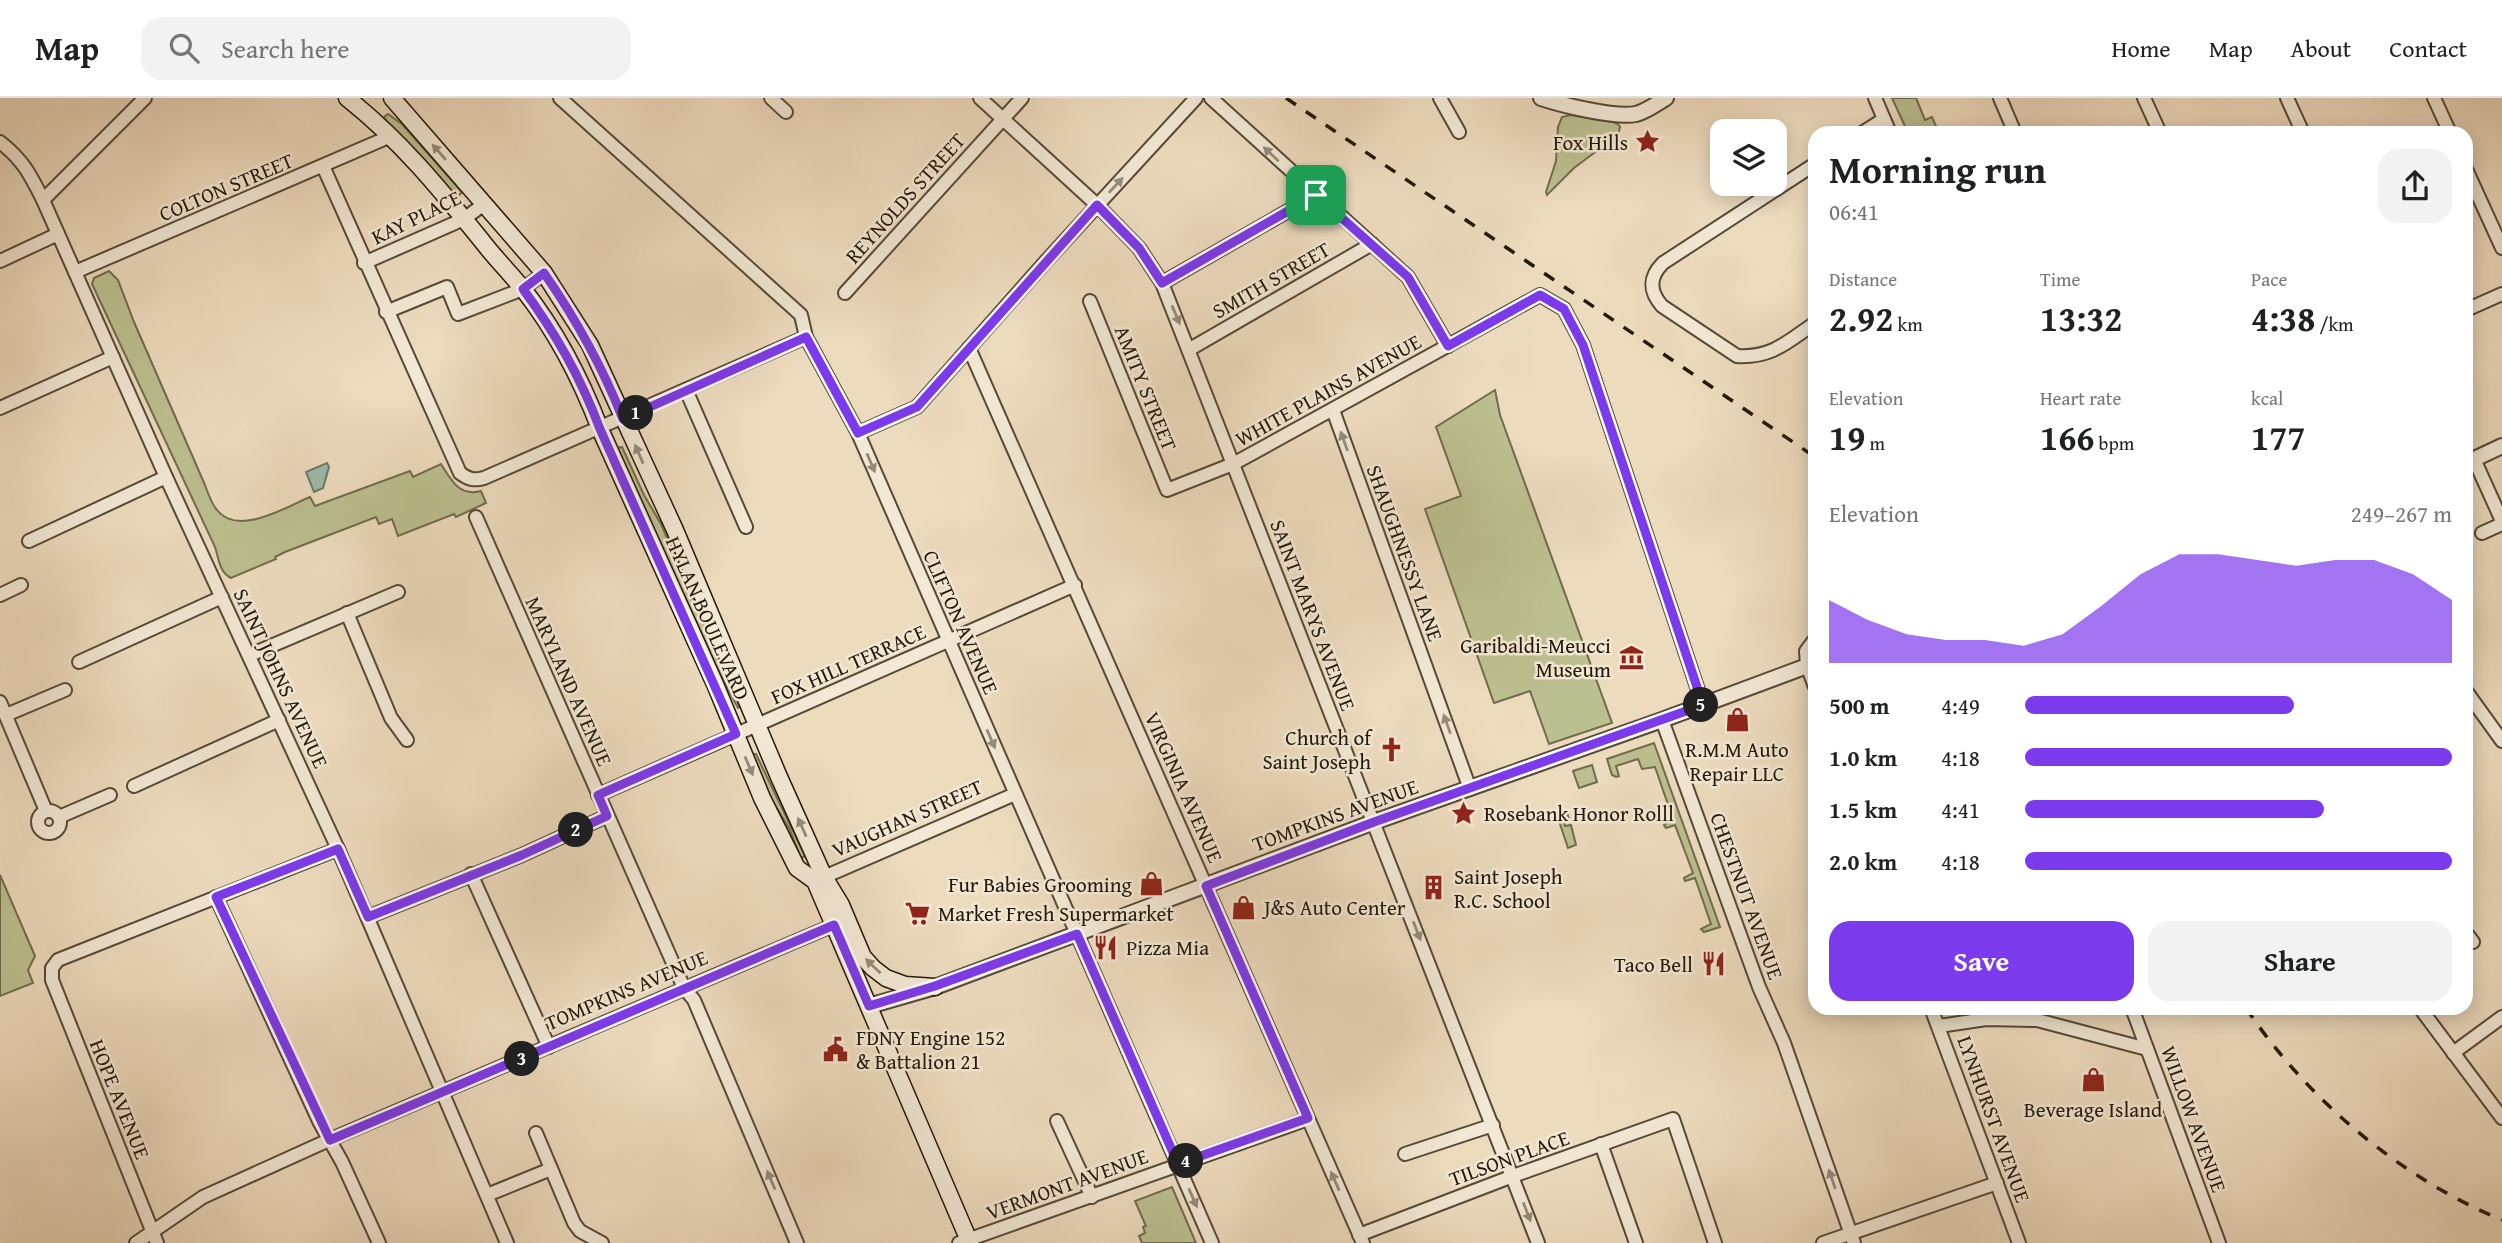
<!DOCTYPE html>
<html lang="en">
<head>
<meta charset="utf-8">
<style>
	:root { --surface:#fff; --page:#f2f2f2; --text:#202124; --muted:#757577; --line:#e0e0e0; --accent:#7c3aed }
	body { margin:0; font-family:"Gentium Book Plus",serif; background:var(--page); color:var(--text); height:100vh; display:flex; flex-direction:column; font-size:26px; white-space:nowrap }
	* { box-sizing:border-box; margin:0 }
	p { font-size:23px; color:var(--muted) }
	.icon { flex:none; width:38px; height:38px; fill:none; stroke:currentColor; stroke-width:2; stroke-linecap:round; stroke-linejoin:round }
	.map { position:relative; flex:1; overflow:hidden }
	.panel { position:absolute; left:1808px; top:28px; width:665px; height:889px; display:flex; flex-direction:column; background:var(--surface); border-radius:21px; box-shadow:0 4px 18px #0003 }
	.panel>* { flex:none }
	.buttons { position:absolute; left:1710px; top:21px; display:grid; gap:14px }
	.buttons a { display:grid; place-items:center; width:77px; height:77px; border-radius:14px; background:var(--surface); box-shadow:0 4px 18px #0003; font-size:35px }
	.pin { position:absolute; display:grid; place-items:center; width:60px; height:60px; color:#fff; margin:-30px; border-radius:14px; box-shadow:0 4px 10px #0006 }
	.km { position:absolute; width:35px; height:35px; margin:-18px; border-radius:50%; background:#222; color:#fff; font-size:19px; line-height:35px; text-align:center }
	.round { display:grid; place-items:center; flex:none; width:74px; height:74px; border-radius:21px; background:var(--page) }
	.headline { display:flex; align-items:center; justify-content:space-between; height:119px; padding:0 21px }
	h1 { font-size:38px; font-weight:700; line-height:52px }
	.stats { display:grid; grid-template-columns:repeat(3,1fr); gap:10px; height:119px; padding:7px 21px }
	.stats div { display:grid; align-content:center }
	.stats b { font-size:35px; font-weight:700 }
	.stats small { font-size:19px; font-weight:400 }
	.stats p { font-size:19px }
	.chart { height:196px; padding:14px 21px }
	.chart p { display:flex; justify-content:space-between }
	.chart svg { width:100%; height:126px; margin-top:7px; fill:var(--accent); opacity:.7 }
	.primary-button { display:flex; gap:14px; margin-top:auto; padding:14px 21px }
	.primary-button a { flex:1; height:80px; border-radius:21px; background:var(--accent); color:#fff; font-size:28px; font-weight:700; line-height:80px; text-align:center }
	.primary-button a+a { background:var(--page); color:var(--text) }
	ul { padding:0 21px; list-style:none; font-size:23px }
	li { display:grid; grid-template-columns:112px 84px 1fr; align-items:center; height:52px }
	li i { height:18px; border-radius:9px; background:var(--accent) }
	header { display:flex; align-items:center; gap:42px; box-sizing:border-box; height:98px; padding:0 35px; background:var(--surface); border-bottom:2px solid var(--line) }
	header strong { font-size:33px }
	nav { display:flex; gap:38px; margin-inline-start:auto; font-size:24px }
	.search { width:490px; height:63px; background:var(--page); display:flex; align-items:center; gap:18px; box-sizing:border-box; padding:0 24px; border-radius:21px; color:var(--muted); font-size:26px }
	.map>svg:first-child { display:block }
	.green { fill:#bcbf8f; stroke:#706c4c; stroke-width:2 }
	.water { fill:#9abcab; stroke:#6b7a6a; stroke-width:2 }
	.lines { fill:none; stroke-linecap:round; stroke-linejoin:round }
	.minor-casing { stroke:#564936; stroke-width:16 }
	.tertiary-casing { stroke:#564936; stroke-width:18 }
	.secondary-casing { stroke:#241808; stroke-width:19 }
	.minor { stroke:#f3e8d5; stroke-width:12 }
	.tertiary { stroke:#f3e8d5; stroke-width:14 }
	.secondary { stroke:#f3e8d5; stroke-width:16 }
	.rail { stroke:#241808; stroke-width:3.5; stroke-dasharray:12 12; stroke-linecap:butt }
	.oneway { fill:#968a79 }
	.route-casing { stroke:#fff; stroke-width:14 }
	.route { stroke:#7c3aed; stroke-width:9 }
	.labels { text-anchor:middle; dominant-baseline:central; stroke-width:5; stroke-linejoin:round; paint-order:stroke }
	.poi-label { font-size:21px; fill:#241808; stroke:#f3e8d5; text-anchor:start }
	.street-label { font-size:21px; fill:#241808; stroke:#f3e8d5 }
</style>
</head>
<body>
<header>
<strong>Map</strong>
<div class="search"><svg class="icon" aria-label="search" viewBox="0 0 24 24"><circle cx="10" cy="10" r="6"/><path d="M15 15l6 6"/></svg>Search here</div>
<nav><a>Home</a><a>Map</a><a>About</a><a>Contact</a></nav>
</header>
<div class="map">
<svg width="2502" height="1145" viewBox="0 0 2502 1145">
	<rect width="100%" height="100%" fill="#eddbbe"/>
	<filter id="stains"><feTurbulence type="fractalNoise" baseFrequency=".00286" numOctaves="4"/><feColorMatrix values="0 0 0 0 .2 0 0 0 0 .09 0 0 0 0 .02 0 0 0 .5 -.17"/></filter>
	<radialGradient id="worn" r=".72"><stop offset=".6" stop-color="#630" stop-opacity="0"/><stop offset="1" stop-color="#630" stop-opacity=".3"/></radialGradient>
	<g class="green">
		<polygon points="1892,0 1916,0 1925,22 1932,19 1939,35 1908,35"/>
		<polygon points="388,16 402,26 462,94 455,102 387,24 384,19"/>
		<polygon points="1570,17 1613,24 1618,26 1620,29 1618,37 1574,70 1547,97 1546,94 1556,63 1558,29 1562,19"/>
		<path d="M109,173L118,182L134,224L205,387C208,395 211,405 217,412C238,439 286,409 310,399L315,408L410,373L413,379L441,366C451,382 459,399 481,393L486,405L456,419L454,416L398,438L392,421L379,426L376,419L285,454L275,459L276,461L231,480C219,474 219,461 215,449L92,186L94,180Z"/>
		<polygon points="1495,292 1500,317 1612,625 1549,646 1530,593 1494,605 1425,411 1461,398 1436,329"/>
		<polygon points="622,349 644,397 661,426 740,609 738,610 712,562 617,350"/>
		<polygon points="1654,645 1720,829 1704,834 1701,831 1711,826 1695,780 1685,783 1684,780 1693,775 1675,727 1666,730 1664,727 1673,721 1655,669 1642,671 1638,661 1616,668 1619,678 1616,679 1612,677 1607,661"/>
		<polygon points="752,656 756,656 805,758 801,760 789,730 765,691"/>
		<polygon points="1592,667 1597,684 1579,690 1573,673"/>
		<polygon points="1560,713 1567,715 1569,721 1564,722 1565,728 1571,727 1576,747 1568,750 1557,717"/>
		<polygon points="0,777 35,858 28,872 33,885 0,898"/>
		<polygon points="1172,1089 1196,1145 1142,1145 1139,1138 1145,1135 1143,1129 1146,1128 1135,1103"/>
	</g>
	<polygon class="water" points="327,365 329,369 323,390 314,394 306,374"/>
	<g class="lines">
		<defs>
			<g id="minor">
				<polyline points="560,0 801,217 806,239 858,335 1212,1145"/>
				<polyline points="771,0 786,14"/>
				<polyline points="980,0 1097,107 1139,150 1162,185 1538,1145"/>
				<polyline points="1211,0 1408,179 1448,248"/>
				<polyline points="1440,0 1459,34"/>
				<polyline points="1875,0 1890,35"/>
				<polyline points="2000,0 2015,35"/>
				<polyline points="2144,0 2160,35"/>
				<polyline points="2287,0 2303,35"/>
				<polyline points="2434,0 2450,35"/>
				<polyline points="1862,35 1884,21"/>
				<path d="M0,44C23,62 30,76 43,102L166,379L338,751L507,1145"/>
				<path d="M1815,66L1663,165C1649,179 1649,193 1662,208L1737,258C1772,260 1787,244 1815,225"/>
				<path d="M323,68L460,375C468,381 474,383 484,380L806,239"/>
				<polyline points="2466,71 2502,150"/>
				<polyline points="43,102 145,0"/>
				<polyline points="0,163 58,136"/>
				<polyline points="364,165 464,121 484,106"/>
				<polyline points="75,174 391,38"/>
				<polyline points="1162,185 1316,97"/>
				<polyline points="845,195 1022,0"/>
				<polyline points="1090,203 1167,392 1233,366 1540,197 1564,211 1583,247 1703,607"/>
				<polyline points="2466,212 2502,196"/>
				<polyline points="386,214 447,189 458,216 523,191 544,175"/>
				<polyline points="969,250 1363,1145"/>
				<polyline points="1190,251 1372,146"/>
				<polyline points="686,292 746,429"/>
				<polyline points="0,310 113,259"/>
				<polyline points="1333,312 1470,691"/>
				<polyline points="858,335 917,309 1048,161 1196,0"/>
				<polyline points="2474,361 2502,423"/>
				<polyline points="476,419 684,890 694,902 797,1145"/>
				<polyline points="2482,435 2502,426"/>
				<polyline points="29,443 166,379"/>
				<polyline points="0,497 21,487"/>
				<polyline points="347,515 391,620 407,642"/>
				<polyline points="1815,541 1806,553 1807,567 1815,589"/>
				<polyline points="250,557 398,494"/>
				<polyline points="79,564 222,499"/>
				<polyline points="2466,593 2502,643"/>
				<polyline points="0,604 46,713"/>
				<polyline points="6,617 65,592"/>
				<polyline points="1662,622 1759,889 1784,945 1854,1145"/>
				<polyline points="134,688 279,622"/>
				<polyline points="598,697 1075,487"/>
				<circle cx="49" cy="724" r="11"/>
				<polyline points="59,719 110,697"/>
				<polyline points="471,776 549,949"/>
				<polyline points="824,779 1015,696"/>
				<polyline points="216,799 319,1023 342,1064 379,1145"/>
				<polyline points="368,819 522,757 607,718"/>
				<polyline points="2466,835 2473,844"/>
				<polyline points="1931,910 2019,1145"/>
				<polyline points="2132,910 2219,1145"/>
				<polyline points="2420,910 2502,1020"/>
				<polyline points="1939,928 1986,921 2037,922 2147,951"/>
				<polyline points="2453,955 2502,919"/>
				<polyline points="1057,1023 1092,1099"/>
				<polyline points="536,1035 574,1125 580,1133 602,1145"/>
				<polyline points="1601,1046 1636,1145"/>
				<polyline points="1405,1056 1493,1027"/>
				<polyline points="487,1097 551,1071"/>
				<polyline points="1359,1137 1513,1078 1673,1021 1715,1145"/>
				<polyline points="136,1145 203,1099 329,1042 834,827"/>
				<polyline points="157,1145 52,882 52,870 58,862 338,751"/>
				<polyline points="959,1145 1308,1021"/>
				<polyline points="1823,1145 1997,1085"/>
			</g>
			<g id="tertiary">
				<path d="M1541,0C1562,7 1615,20 1636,16C1647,13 1656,6 1666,0"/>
				<polyline points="2466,365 2502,348"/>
				<polyline points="869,908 935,889 1374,724 1662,622 1815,565"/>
			</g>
			<g id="secondary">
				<path d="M347,0C399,41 440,91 482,143C495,160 510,175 523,191C557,234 581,281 600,331L715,586L762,700L797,770L815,783L970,1145"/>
				<polyline points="392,0 544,175 590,247 675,432 779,679 824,779 841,807 863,859 873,870 886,880 905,887 935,889"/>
			</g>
		</defs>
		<use href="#minor" class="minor-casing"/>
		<use href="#tertiary" class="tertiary-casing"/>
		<use href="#secondary" class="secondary-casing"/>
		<use href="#minor" class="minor"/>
		<use href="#tertiary" class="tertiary"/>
		<use href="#secondary" class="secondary"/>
		<g class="rail">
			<polyline points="1286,0 1815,359"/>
			<path d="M2246,910C2308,1002 2399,1079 2502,1122"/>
		</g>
	</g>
	<defs><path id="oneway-solid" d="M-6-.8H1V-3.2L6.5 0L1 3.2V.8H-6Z" transform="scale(1.75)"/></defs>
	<g class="oneway">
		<use href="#oneway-solid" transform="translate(439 54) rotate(-131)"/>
		<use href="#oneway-solid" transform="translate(1271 56) rotate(-137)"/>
		<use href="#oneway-solid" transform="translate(1116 87) rotate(-47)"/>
		<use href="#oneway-solid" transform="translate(1176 217) rotate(67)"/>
		<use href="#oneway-solid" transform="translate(1344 343) rotate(-110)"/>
		<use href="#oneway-solid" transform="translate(639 356) rotate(-114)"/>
		<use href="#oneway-solid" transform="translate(871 365) rotate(67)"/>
		<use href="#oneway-solid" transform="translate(1447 626) rotate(-110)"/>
		<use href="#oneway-solid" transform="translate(991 641) rotate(66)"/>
		<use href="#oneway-solid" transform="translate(749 668) rotate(67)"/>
		<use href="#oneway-solid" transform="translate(802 729) rotate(-114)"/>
		<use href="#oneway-solid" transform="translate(1417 833) rotate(69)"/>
		<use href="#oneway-solid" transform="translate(873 868) rotate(-136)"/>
		<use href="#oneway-solid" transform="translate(1832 1081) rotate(-109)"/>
		<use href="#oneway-solid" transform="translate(771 1082) rotate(-113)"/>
		<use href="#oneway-solid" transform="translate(1335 1083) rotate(-114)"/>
		<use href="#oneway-solid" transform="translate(1193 1100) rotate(66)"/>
		<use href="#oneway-solid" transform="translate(1527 1114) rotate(69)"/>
	</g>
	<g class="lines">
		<defs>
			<path id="route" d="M1316,97L1408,179L1448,248L1540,197L1564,211L1583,247L1703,607L1374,724L1206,788L1308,1020L1178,1066L1077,836L935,888L869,908L834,827L330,1042L216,799L338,751L368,819L522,757L607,718L598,697L736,636L600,331C580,278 556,236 523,191L544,175C576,221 602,268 623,321L806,239L858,335L917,309L1097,107L1139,150L1162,185Z"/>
		</defs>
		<use href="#route" class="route-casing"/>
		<use href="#route" class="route"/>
	</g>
	<defs>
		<symbol id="sight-bare" viewBox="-9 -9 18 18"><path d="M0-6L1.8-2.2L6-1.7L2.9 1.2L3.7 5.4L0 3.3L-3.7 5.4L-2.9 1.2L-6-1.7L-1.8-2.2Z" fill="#8f2418" stroke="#f3e8d5" stroke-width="2.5" paint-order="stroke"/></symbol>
		<symbol id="museum-bare" viewBox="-9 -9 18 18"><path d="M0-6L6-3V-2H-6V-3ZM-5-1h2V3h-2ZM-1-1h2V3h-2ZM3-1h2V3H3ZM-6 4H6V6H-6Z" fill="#8f2418" stroke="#f3e8d5" stroke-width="2.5" paint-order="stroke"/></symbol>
		<symbol id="shop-bare" viewBox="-9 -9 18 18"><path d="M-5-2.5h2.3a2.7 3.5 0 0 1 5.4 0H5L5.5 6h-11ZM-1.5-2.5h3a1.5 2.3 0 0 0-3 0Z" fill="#8f2418" stroke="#f3e8d5" stroke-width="2.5" paint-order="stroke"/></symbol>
		<symbol id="church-bare" viewBox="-9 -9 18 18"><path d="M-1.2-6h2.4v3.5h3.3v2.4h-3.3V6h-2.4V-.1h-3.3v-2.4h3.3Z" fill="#8f2418" stroke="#f3e8d5" stroke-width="2.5" paint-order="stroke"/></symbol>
		<symbol id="building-bare" viewBox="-9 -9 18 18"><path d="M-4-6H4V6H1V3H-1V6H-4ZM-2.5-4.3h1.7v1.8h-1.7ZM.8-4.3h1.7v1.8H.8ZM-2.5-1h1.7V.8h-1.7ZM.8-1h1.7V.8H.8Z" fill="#8f2418" stroke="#f3e8d5" stroke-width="2.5" paint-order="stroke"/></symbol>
		<symbol id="supermarket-bare" viewBox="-9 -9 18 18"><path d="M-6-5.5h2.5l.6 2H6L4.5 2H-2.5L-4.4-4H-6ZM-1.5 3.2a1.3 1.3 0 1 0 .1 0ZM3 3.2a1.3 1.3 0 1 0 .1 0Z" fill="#8f2418" stroke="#f3e8d5" stroke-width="2.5" paint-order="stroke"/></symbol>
		<symbol id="restaurant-bare" viewBox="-9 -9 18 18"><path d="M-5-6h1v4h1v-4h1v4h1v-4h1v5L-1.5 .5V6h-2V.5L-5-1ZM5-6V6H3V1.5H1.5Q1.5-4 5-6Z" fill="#8f2418" stroke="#f3e8d5" stroke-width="2.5" paint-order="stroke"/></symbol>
		<symbol id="civic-bare" viewBox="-9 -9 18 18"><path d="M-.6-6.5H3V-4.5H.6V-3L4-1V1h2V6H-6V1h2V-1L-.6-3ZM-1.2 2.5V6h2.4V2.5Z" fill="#8f2418" stroke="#f3e8d5" stroke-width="2.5" paint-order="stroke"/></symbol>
	</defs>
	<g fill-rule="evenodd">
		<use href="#sight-bare" x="1630" y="26" width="35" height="35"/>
		<use href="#museum-bare" x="1614" y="542" width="35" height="35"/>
		<use href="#shop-bare" x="1720" y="604" width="35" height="35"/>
		<use href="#church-bare" x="1374" y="634" width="35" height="35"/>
		<use href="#sight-bare" x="1446" y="698" width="35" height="35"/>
		<use href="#shop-bare" x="1134" y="768" width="35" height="35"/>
		<use href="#building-bare" x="1416" y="772" width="35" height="35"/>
		<use href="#shop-bare" x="1226" y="792" width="35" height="35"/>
		<use href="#supermarket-bare" x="900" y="798" width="35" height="35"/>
		<use href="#restaurant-bare" x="1088" y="832" width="35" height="35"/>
		<use href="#restaurant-bare" x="1696" y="848" width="35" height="35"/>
		<use href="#civic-bare" x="818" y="934" width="35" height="35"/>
		<use href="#shop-bare" x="2076" y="964" width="35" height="35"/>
	</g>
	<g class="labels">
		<g class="poi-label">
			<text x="1628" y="44" text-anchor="end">Fox Hills</text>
			<text x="1611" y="547" text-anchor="end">Garibaldi-Meucci<tspan x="1611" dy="24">Museum</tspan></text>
			<text x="1371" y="639" text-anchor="end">Church of<tspan x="1371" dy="24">Saint Joseph</tspan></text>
			<text x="1737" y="651" text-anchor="middle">R.M.M Auto<tspan x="1737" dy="24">Repair LLC</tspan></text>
			<text x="1484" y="715">Rosebank Honor Rolll</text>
			<text x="1454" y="778">Saint Joseph<tspan x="1454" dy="24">R.C. School</tspan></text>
			<text x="1132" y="786" text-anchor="end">Fur Babies Grooming</text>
			<text x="1264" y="809">J&amp;S Auto Center</text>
			<text x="938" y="815">Market Fresh Supermarket</text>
			<text x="1126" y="849">Pizza Mia</text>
			<text x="1693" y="866" text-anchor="end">Taco Bell</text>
			<text x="856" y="939">FDNY Engine 152<tspan x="856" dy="24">&amp; Battalion 21</tspan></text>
			<text x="2093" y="1011" text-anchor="middle">Beverage Island</text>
		</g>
		<g class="street-label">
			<text transform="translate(226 89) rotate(-23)">COLTON STREET</text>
			<text transform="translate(905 100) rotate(-48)">REYNOLDS STREET</text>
			<text transform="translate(416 119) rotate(-26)">KAY PLACE</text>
			<text transform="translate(1271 182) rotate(-30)">SMITH STREET</text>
			<text transform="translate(1146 290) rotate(68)">AMITY STREET</text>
			<text transform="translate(1328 292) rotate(-29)">WHITE PLAINS AVENUE</text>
			<text transform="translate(1405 455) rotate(70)">SHAUGHNESSY LANE</text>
			<text transform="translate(1313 517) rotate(69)">SAINT MARYS AVENUE</text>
			<text transform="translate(708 520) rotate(66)">HYLAN BOULEVARD</text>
			<text transform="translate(961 524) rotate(66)">CLIFTON AVENUE</text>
			<text transform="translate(848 566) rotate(-24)">FOX HILL TERRACE</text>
			<text transform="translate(281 580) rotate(65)">SAINT JOHNS AVENUE</text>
			<text transform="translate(569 583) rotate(66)">MARYLAND AVENUE</text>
			<text transform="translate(1184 689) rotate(66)">VIRGINIA AVENUE</text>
			<text transform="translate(1335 717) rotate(-20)">TOMPKINS AVENUE</text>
			<text transform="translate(907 720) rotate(-24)">VAUGHAN STREET</text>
			<text transform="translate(1747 798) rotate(70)">CHESTNUT AVENUE</text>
			<text transform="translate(626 892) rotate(-23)">TOMPKINS AVENUE</text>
			<text transform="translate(120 1001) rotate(68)">HOPE AVENUE</text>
			<text transform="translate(1994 1021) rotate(70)">LYNHURST AVENUE</text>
			<text transform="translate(2194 1021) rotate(70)">WILLOW AVENUE</text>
			<text transform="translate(1509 1060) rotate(-20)">TILSON PLACE</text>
			<text transform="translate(1067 1086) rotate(-20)">VERMONT AVENUE</text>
		</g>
	</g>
	<rect width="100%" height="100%" filter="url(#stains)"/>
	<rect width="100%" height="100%" fill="url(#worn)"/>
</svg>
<div class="buttons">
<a><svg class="icon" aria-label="layers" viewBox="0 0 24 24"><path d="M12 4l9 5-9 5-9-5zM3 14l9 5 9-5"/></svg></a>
</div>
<div class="pin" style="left:1316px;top:97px;background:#1e9e55"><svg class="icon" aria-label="arrive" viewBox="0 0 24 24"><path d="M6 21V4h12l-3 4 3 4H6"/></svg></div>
<b class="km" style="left:636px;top:315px">1</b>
<b class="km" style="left:576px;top:732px">2</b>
<b class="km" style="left:522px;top:961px">3</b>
<b class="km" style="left:1186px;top:1063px">4</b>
<b class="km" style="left:1701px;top:607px">5</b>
<section class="panel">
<div class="headline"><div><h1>Morning run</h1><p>06:41</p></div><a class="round"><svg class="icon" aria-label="share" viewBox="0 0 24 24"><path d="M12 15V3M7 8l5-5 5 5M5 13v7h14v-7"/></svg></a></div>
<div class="stats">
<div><p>Distance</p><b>2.92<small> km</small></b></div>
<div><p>Time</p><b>13:32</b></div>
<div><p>Pace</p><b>4:38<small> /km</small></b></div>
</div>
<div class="stats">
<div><p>Elevation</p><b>19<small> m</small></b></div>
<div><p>Heart rate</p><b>166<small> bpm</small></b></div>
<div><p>kcal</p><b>177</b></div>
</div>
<div class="chart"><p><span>Elevation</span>249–267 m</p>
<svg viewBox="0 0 160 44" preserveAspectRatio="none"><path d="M0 44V22L10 29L20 34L30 36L40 36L50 38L60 34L70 24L80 13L90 6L100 6L110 8L120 10L130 8L140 8L150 13L160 22V44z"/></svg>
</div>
<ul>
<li><b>500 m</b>4:49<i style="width:63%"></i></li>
<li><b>1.0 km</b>4:18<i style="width:100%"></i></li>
<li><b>1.5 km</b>4:41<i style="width:70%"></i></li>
<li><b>2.0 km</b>4:18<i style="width:100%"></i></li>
</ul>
<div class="primary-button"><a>Save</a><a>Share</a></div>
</section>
</div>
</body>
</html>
